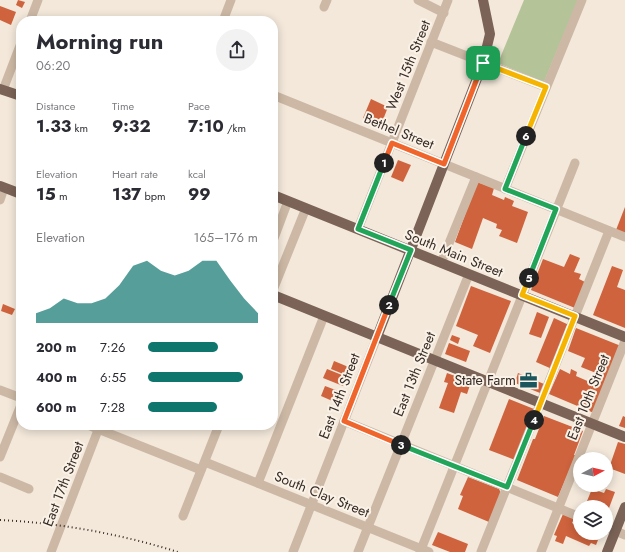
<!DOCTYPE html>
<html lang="en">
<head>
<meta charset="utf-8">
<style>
	:root { --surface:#fff; --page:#f2f2f3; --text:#2b2b33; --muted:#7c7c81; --accent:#0f766e }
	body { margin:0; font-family:Jost,sans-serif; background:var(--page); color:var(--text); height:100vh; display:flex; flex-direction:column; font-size:15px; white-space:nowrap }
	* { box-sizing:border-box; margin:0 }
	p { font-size:13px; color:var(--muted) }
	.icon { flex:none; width:22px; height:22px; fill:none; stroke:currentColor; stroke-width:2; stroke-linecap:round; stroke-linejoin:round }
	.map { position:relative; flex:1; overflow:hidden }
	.side { position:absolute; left:16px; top:16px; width:262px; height:414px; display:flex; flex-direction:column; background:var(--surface); border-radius:16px; box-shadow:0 2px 10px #0003 }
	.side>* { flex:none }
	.needle { width:26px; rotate:83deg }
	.fabs { position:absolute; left:573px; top:452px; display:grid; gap:8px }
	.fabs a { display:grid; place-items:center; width:40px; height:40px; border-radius:50%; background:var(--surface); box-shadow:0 2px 10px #0003; font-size:20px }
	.pin { position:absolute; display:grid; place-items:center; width:34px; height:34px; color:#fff; margin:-17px; border-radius:8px; box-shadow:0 2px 6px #0006 }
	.km { position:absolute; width:20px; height:20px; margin:-10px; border-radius:50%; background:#222; color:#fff; font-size:11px; line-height:20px; text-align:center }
	.round { display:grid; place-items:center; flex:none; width:42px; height:42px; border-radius:21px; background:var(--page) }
	.headline { display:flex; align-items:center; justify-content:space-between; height:68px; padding:0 20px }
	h1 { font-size:22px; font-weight:700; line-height:30px }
	.metrics { display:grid; grid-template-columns:repeat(3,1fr); gap:6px; height:68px; padding:4px 20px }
	.metrics div { display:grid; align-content:center }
	.metrics b { font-size:17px; font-weight:700 }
	.metrics small { font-size:11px; font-weight:400 }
	.metrics p { font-size:11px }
	.chart { height:112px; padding:8px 20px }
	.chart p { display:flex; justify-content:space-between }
	.chart svg { width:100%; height:72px; margin-top:4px; fill:var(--accent); opacity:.7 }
	ul { padding:0 20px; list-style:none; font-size:13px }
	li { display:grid; grid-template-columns:64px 48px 1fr; align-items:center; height:30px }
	li i { height:10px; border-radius:5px; background:var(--accent) }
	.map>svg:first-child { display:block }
	.green { fill:#b5c399 }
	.building { fill:#ce633d }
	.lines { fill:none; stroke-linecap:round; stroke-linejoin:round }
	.minor { stroke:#ccb8a5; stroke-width:9 }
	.major { stroke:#7b6357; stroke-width:10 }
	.rail { stroke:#372c27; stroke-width:2; stroke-dasharray:1 3; stroke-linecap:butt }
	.split-1-casing { stroke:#fff; stroke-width:8 }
	.split-2-casing { stroke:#fff; stroke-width:8 }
	.split-3-casing { stroke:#fff; stroke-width:8 }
	.split-4-casing { stroke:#fff; stroke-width:8 }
	.split-5-casing { stroke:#fff; stroke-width:8 }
	.split-6-casing { stroke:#fff; stroke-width:8 }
	.split-7-casing { stroke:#fff; stroke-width:8 }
	.split-1 { stroke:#f0652b; stroke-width:5 }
	.split-2 { stroke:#22a559; stroke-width:5 }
	.split-3 { stroke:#f0652b; stroke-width:5 }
	.split-4 { stroke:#22a559; stroke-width:5 }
	.split-5 { stroke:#f5b400; stroke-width:5 }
	.split-6 { stroke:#22a559; stroke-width:5 }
	.split-7 { stroke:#f5b400; stroke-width:5 }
	.labels { text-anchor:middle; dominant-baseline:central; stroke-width:4; stroke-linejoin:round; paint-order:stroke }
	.street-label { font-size:14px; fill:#372c27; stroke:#fbf2e7 }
	.poi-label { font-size:14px; fill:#372c27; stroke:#fbf2e7; text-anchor:end }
</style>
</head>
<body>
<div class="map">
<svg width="625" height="552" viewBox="0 0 625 552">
	<rect width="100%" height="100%" fill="#f3e8da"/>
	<polygon class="green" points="524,0 578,0 544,82 498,63"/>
	<g class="building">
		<polygon points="18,0 25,2 22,8 16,5"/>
		<polygon points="0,6 16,12 11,25 0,20"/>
		<polygon points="371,99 388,107 381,125 363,118"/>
		<polygon points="398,160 411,165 403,182 391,177"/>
		<polygon points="477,182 494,188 492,195 504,200 505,197 514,201 512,206 528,212 517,243 499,236 502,230 496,228 497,224 483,218 472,249 455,242"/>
		<polygon points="625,207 625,233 616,230"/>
		<polygon points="570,254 580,258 574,272 581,274 579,279 585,282 575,308 531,290 543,259 564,267"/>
		<polygon points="612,266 623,270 617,287 625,290 625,328 593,315"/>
		<polygon points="471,286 511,301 490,353 473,346 478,335 456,326"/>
		<polygon points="3,304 15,309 12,315 1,311"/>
		<polygon points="537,312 549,317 541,338 529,334"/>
		<polygon points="554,318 569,325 552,369 536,362"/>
		<polygon points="576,328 621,346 594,413 549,394 560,369 570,374 571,369 577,372 576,376 592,383 596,373 581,367 585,358 568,351"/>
		<polygon points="452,335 460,338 458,344 450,340"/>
		<polygon points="449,343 470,351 466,362 445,354"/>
		<polygon points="334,361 351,368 348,376 331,369"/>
		<polygon points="327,369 347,377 343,386 323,378"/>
		<polygon points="447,373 471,382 467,394 461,392 454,413 439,408 448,383 444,382"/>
		<polygon points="518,373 544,384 540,393 515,383"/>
		<polygon points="325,386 341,392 337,403 321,396"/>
		<polygon points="509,399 534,409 515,460 489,450"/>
		<polygon points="544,416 583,431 574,455 576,455 558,497 517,480 533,439 535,439"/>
		<polygon points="623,416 625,417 625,428 619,426"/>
		<polygon points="618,442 625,444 625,474 609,468"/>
		<polygon points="468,477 499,489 501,493 489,522 458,509 463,496 460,495"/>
		<polygon points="592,489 604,493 606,489 615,492 606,516 606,507 601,507 601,505 587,501"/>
		<polygon points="563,514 574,519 572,523 580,527 580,533 596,534 594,539 598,540 596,545 591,543 589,546 566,536 563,544 555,541 557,536 554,535"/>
		<polygon points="438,532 468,544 465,552 450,552 432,545"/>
	</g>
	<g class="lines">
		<g class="minor">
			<polyline points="418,0 444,13"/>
			<polyline points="324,7 327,0"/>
			<polyline points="30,21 38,0"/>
			<polyline points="223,21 231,0"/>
			<polyline points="431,42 546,87"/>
			<polyline points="3,90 21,43"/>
			<polyline points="273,95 625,237"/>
			<polyline points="505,189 582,0"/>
			<polyline points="0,200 4,188"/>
			<polyline points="358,229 448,0"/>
			<polyline points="273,241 288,201"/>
			<polyline points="441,263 476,177"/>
			<polyline points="273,290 306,208"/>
			<polyline points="0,390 21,398"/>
			<polyline points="344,421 580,517"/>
			<polyline points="88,425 201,470"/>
			<polyline points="0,457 21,405"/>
			<polyline points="205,462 429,552"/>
			<polyline points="0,477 29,489"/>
			<polyline points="258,483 324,316"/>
			<polyline points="183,516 219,425"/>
			<polyline points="606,527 625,535"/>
			<polyline points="51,552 100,425"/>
			<polyline points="293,552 377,337"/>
			<polyline points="358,552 469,274"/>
			<polyline points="420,552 575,163"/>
			<polyline points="481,552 609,231"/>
			<polyline points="541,552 625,341"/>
		</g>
		<g class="major">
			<polyline points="0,89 21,96"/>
			<polyline points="0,186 21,194"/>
			<polyline points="273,195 625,337"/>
			<polyline points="273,295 625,437"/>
			<polyline points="377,337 483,63 490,34 483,0"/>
			<polyline points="607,552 625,507"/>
		</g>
		<path class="rail" d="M0,520C61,523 120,534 178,552"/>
	</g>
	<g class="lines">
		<defs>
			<polyline id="split-1" points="384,163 392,143 444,164 483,63"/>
			<polyline id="split-2" points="384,163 358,229 411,250 389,305"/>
			<polyline id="split-3" points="389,305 344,421 401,445"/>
			<polyline id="split-4" points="401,445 507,487 534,420"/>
			<polyline id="split-5" points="529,278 522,295 575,316 534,420"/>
			<polyline id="split-6" points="526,136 505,189 556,209 529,278"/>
			<polyline id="split-7" points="483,63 546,87 526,136"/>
		</defs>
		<use href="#split-1" class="split-1-casing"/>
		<use href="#split-2" class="split-2-casing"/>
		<use href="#split-3" class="split-3-casing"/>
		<use href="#split-4" class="split-4-casing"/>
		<use href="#split-5" class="split-5-casing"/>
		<use href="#split-6" class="split-6-casing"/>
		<use href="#split-7" class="split-7-casing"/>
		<use href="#split-1" class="split-1"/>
		<use href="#split-2" class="split-2"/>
		<use href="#split-3" class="split-3"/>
		<use href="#split-4" class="split-4"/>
		<use href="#split-5" class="split-5"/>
		<use href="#split-6" class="split-6"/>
		<use href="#split-7" class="split-7"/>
	</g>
	<defs>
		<symbol id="office-bare" viewBox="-9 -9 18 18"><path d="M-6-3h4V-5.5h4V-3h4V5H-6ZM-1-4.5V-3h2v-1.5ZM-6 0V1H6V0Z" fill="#1a565c" stroke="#fbf2e7" stroke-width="2.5" paint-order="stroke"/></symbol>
	</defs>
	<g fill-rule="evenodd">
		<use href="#office-bare" x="516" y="368" width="25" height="25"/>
	</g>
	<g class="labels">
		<g class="street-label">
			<text transform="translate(408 65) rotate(-68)">West 15th Street</text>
			<text transform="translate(399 131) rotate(22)">Bethel Street</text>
			<text transform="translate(454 253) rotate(22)">South Main Street</text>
			<text transform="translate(414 374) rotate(-68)">East 13th Street</text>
			<text transform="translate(339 396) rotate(-69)">East 14th Street</text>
			<text transform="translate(588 397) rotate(-68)">East 10th Street</text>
			<text transform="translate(63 484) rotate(-69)">East 17th Street</text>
			<text transform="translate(322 494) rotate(22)">South Clay Street</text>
		</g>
		<g class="poi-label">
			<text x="516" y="380">State Farm</text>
		</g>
	</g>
</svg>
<div class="fabs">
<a><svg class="needle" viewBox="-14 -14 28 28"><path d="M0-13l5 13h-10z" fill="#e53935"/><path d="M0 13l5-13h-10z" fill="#7c7c81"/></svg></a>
<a><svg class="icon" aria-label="layers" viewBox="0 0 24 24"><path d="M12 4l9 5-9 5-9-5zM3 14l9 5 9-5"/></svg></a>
</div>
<div class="pin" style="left:483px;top:63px;background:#1e9e55"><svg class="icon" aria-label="arrive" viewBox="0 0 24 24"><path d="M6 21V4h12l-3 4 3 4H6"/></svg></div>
<b class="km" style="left:384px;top:163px">1</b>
<b class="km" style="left:389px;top:305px">2</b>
<b class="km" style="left:401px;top:445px">3</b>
<b class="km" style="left:534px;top:420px">4</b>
<b class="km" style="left:529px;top:278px">5</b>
<b class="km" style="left:526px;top:136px">6</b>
<section class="side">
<div class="headline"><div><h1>Morning run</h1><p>06:20</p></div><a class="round"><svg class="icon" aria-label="share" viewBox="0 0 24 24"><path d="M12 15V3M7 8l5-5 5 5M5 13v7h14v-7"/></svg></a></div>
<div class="metrics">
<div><p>Distance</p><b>1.33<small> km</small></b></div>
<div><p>Time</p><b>9:32</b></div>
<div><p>Pace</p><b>7:10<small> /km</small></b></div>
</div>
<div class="metrics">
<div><p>Elevation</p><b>15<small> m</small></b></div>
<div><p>Heart rate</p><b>137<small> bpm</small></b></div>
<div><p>kcal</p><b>99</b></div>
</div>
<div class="chart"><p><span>Elevation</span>165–176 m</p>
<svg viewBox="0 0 160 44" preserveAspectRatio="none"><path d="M0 44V38L10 35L20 29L30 32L40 32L50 29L60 21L70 9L80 6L90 12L100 15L110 12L120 6L130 6L140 18L150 29L160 38V44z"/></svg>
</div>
<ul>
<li><b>200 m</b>7:26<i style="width:64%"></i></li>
<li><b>400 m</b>6:55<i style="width:86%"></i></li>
<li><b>600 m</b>7:28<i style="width:63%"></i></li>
</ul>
</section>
</div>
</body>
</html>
